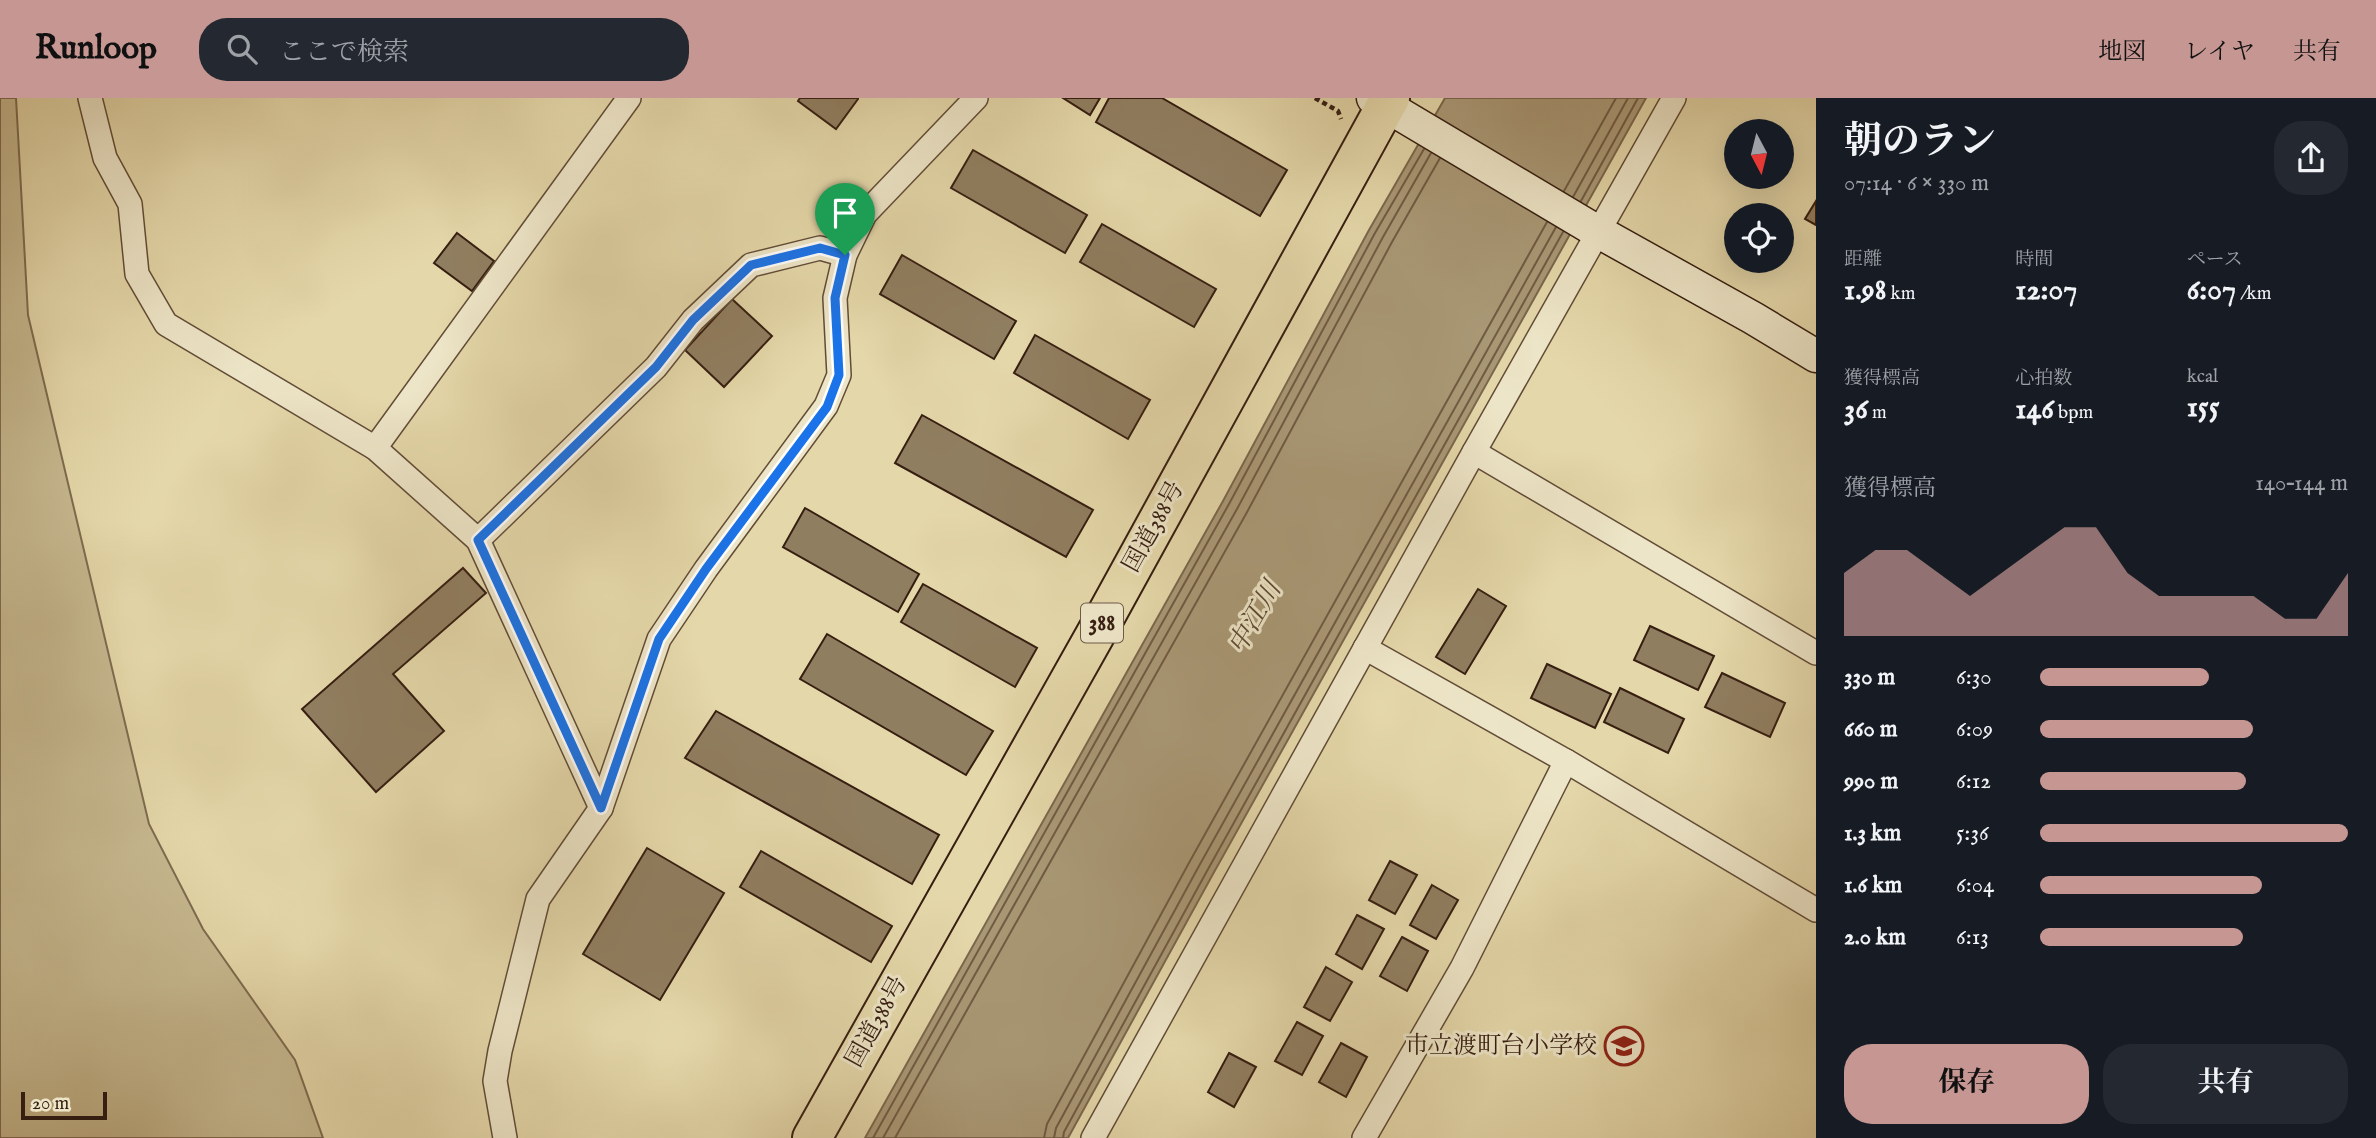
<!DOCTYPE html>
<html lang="ja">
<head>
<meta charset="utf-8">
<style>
	:root { --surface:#171b24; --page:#242831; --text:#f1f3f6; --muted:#9ea1a6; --accent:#c59692 }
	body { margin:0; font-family:"IM FELL English","Noto Serif JP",serif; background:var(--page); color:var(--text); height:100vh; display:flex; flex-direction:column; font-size:26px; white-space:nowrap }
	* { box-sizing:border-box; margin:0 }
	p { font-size:23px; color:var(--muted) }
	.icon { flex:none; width:38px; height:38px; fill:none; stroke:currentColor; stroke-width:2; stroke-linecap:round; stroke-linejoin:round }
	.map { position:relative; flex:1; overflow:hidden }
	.drawer { display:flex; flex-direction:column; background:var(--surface); width:560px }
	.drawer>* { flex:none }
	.needle { width:46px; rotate:173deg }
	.buttons { position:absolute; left:1724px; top:21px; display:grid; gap:14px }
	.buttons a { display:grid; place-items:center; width:70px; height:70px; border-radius:50%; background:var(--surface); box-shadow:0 7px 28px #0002; font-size:35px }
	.scale { position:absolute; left:21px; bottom:18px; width:86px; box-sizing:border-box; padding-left:7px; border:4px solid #361e11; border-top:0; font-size:19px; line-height:24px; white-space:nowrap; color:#361e11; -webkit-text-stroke:5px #ede5c7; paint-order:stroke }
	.pin { position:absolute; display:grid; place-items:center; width:60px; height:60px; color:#fff; margin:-72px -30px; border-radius:50% 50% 50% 0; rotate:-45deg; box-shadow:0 0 7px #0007 }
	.pin .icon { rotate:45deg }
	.round { display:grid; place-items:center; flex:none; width:74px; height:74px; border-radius:28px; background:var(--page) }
	.headline { display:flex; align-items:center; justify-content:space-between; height:119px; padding:0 28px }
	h1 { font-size:38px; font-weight:700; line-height:52px }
	.stats { display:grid; grid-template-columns:repeat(3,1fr); gap:10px; height:119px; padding:7px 28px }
	.stats div { display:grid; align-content:center }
	.stats b { font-size:30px; font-weight:700 }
	.stats small { font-size:19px; font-weight:400 }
	.stats p { font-size:19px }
	.chart { height:196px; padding:14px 28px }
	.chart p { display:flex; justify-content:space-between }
	.chart svg { width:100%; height:126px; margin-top:7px; fill:var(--accent); opacity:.7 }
	.button { display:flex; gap:14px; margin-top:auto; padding:14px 28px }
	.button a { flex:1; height:80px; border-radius:28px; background:var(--accent); color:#111; font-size:28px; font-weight:700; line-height:80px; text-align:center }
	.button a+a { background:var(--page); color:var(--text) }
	ul { padding:0 28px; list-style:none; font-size:23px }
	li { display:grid; grid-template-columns:112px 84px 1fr; align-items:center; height:52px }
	li i { height:18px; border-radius:9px; background:var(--accent) }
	header { display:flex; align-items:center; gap:42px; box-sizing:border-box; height:98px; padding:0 35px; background:var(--accent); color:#111 }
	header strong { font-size:33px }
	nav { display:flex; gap:38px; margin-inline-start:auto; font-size:24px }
	.search { width:490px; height:63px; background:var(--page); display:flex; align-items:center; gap:18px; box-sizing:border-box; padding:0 24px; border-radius:28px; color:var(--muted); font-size:26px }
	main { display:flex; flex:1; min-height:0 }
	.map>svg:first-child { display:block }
	.green { fill:#c6b88f; stroke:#7e6b50; stroke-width:2 }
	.water { fill:#a99875; stroke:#7b674d; stroke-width:2 }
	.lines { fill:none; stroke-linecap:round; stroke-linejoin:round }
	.shore { stroke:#705b43; stroke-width:2 }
	.building { fill:#907e60; stroke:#361e11; stroke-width:2 }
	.street-casing { stroke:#624c37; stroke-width:26 }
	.secondary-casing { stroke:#361e11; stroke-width:35 }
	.highway-casing { stroke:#361e11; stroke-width:42 }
	.path { stroke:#361e11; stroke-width:4.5; stroke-dasharray:5 3.5; stroke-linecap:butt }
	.street { stroke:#ede5c7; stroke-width:23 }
	.secondary { stroke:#ede5c7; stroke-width:32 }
	.highway { stroke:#e4d7a9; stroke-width:38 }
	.route-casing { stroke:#fff; stroke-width:14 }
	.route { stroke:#1a73e8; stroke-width:9 }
	.labels { text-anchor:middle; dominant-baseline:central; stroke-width:6; stroke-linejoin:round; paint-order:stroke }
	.shield { fill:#ede5c7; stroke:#6d5a48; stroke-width:2 }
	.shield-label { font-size:23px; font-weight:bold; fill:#361e11 }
	.street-label { font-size:24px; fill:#361e11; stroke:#ede5c7 }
	.poi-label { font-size:24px; fill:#361e11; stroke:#ede5c7; text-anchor:end }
	.water-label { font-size:26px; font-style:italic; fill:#5e4934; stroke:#ede5c7 }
</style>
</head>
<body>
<header>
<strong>Runloop</strong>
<div class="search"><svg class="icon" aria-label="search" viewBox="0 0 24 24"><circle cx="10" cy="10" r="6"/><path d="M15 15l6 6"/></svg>ここで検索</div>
<nav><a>地図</a><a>レイヤ</a><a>共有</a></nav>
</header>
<main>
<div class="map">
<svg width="1816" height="1040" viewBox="0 0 1816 1040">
	<rect width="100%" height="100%" fill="#e4d7a9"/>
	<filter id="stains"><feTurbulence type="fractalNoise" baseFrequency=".00286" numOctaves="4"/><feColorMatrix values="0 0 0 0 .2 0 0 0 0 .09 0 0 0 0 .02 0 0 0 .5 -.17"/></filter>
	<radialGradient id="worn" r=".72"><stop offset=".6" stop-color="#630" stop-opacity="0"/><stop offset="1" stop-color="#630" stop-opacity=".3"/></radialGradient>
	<polygon class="green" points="0,0 16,0 28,217 149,726 203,831 295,962 323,1040 0,1040"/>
	<polygon class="water" points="1445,0 1646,0 1213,776 1068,1040 865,1040 1223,403 1369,132"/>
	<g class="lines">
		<g class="shore">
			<polyline points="1564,93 1616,0"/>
			<polyline points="1573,99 1628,0"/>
			<polyline points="1581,103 1638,0"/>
			<polyline points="873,1040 1229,406 1375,135 1424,51"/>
			<polyline points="883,1040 1237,411 1383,139 1431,55"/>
			<polyline points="895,1040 1246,416 1392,144 1440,60"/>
			<polyline points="1044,1040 1047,1026 1190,763 1547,124"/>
			<polyline points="1054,1040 1056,1030 1199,768 1556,129"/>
			<polyline points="1063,1040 1064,1034 1207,773 1563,134"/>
		</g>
	</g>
	<g class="building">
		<polygon points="800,0 858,0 858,1 836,31 798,3"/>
		<polygon points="1063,0 1100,0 1090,17"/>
		<polygon points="1109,0 1162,0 1287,72 1260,118 1096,24"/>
		<polygon points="973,52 1087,117 1065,155 951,90"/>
		<polygon points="1816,103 1816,127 1805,121"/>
		<polygon points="1102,126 1216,191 1194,229 1080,164"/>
		<polygon points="457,135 494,163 472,193 434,165"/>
		<polygon points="902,157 1016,223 994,261 880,196"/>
		<polygon points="732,201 772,238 724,289 685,252"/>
		<polygon points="1035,237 1150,302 1128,341 1014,275"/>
		<polygon points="922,317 1093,412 1066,459 895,365"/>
		<polygon points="805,410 919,476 898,514 783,449"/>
		<polygon points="463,470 486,495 393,576 444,633 376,694 302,611"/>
		<polygon points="923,486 1037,550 1015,589 901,524"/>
		<polygon points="1478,491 1506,508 1465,576 1436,559"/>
		<polygon points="1650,528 1714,558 1698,592 1634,562"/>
		<polygon points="827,536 993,633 966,677 800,581"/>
		<polygon points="1547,566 1611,596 1595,630 1531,600"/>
		<polygon points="1722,575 1785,605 1770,639 1705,609"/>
		<polygon points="1620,590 1684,621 1668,655 1604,624"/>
		<polygon points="716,613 939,737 912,786 685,660"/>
		<polygon points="647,750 724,795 660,902 583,856"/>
		<polygon points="761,753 892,828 871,864 740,789"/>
		<polygon points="1390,763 1417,777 1395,816 1369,802"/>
		<polygon points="1432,787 1458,802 1436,841 1410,827"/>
		<polygon points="1357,817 1384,831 1362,871 1336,856"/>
		<polygon points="1402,839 1428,853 1407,893 1380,878"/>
		<polygon points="1326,869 1352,884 1330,923 1304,909"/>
		<polygon points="1297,924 1323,938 1302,977 1275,963"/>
		<polygon points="1341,945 1367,959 1346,999 1319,984"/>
		<polygon points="1229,955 1256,969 1234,1009 1208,994"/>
	</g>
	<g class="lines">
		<defs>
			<g id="street">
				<polyline points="90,0 105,60 130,106 137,176 166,226 375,350 478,442 601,710"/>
				<polyline points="375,350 629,0"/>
				<polyline points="1474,354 1816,555"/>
				<polyline points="478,442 656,269 693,222 751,167 820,150 845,157"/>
				<polyline points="1365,550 1566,663 1816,812"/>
				<polyline points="505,1040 495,983 500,953 538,801 601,710 659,541 706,471 826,308 839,277 835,200 845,157 865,116 976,0"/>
				<polyline points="1093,1040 1474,354 1674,0"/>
				<polyline points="1364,1040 1462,870 1566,663"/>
			</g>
			<polyline id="secondary" points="1373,0 1588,128 1753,220 1816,258"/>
			<polyline id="highway" points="812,1040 1099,530 1390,0"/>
		</defs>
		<use href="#street" class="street-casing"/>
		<use href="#secondary" class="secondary-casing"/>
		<use href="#highway" class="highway-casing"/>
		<polyline class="path" points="1315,0 1338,13 1341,21"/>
		<use href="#street" class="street"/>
		<use href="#secondary" class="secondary"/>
		<use href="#highway" class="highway"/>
	</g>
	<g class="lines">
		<defs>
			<polygon id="route" points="820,150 845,157 835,200 839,277 827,309 706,471 659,541 601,710 478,442 656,269 693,222 751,167"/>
		</defs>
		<use href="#route" class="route-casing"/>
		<use href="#route" class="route"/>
	</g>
	<defs>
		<symbol id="school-ring" viewBox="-11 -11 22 22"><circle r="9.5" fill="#ede5c7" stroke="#8f2418" stroke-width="1.5"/><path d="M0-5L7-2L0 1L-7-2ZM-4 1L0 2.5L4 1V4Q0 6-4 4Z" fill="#8f2418"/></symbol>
	</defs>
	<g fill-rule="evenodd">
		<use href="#school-ring" x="1602" y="926" width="44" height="44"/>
	</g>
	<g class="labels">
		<rect class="shield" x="1081" y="505.5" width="42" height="39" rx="5"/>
		<g class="shield-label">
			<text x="1102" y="525">388</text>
		</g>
		<g class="street-label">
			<text transform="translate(1154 429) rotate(-61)">国道388号</text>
			<text transform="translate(877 924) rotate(-61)">国道388号</text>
		</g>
		<g class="poi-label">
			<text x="1597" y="948">市立渡町台小学校</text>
		</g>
		<g class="water-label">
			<text transform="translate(1255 520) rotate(-60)">中江川</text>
		</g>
	</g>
	<rect width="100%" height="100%" filter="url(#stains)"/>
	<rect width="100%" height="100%" fill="url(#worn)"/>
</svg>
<div class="buttons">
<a><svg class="needle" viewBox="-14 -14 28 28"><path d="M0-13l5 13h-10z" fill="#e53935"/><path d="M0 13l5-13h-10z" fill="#9ea1a6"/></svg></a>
<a><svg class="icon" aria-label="locate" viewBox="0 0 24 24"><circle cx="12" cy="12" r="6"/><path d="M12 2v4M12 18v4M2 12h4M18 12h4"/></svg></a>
</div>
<div class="scale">20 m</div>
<div class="pin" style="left:845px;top:157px;background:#1e9e55"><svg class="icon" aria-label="arrive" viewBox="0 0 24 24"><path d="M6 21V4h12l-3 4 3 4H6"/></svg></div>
</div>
<section class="drawer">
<div class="headline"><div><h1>朝のラン</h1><p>07:14 · 6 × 330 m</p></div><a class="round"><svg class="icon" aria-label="share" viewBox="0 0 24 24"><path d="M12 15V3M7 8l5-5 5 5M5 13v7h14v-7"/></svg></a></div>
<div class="stats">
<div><p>距離</p><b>1.98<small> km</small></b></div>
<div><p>時間</p><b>12:07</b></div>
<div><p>ペース</p><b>6:07<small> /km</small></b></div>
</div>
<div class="stats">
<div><p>獲得標高</p><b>36<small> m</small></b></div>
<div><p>心拍数</p><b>146<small> bpm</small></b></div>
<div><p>kcal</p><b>155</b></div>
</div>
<div class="chart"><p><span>獲得標高</span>140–144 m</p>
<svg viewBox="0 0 160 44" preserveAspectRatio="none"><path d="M0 44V22L10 14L20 14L30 22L40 30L50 22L60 14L70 6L80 6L90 22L100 30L110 30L120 30L130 30L140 38L150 38L160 22V44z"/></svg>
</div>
<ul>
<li><b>330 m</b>6:30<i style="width:55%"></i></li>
<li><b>660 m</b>6:09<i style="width:69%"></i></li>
<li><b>990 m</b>6:12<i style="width:67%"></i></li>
<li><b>1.3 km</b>5:36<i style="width:100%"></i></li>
<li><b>1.6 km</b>6:04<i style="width:72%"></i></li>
<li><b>2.0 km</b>6:13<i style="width:66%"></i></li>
</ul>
<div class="button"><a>保存</a><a>共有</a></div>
</section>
</main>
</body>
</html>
